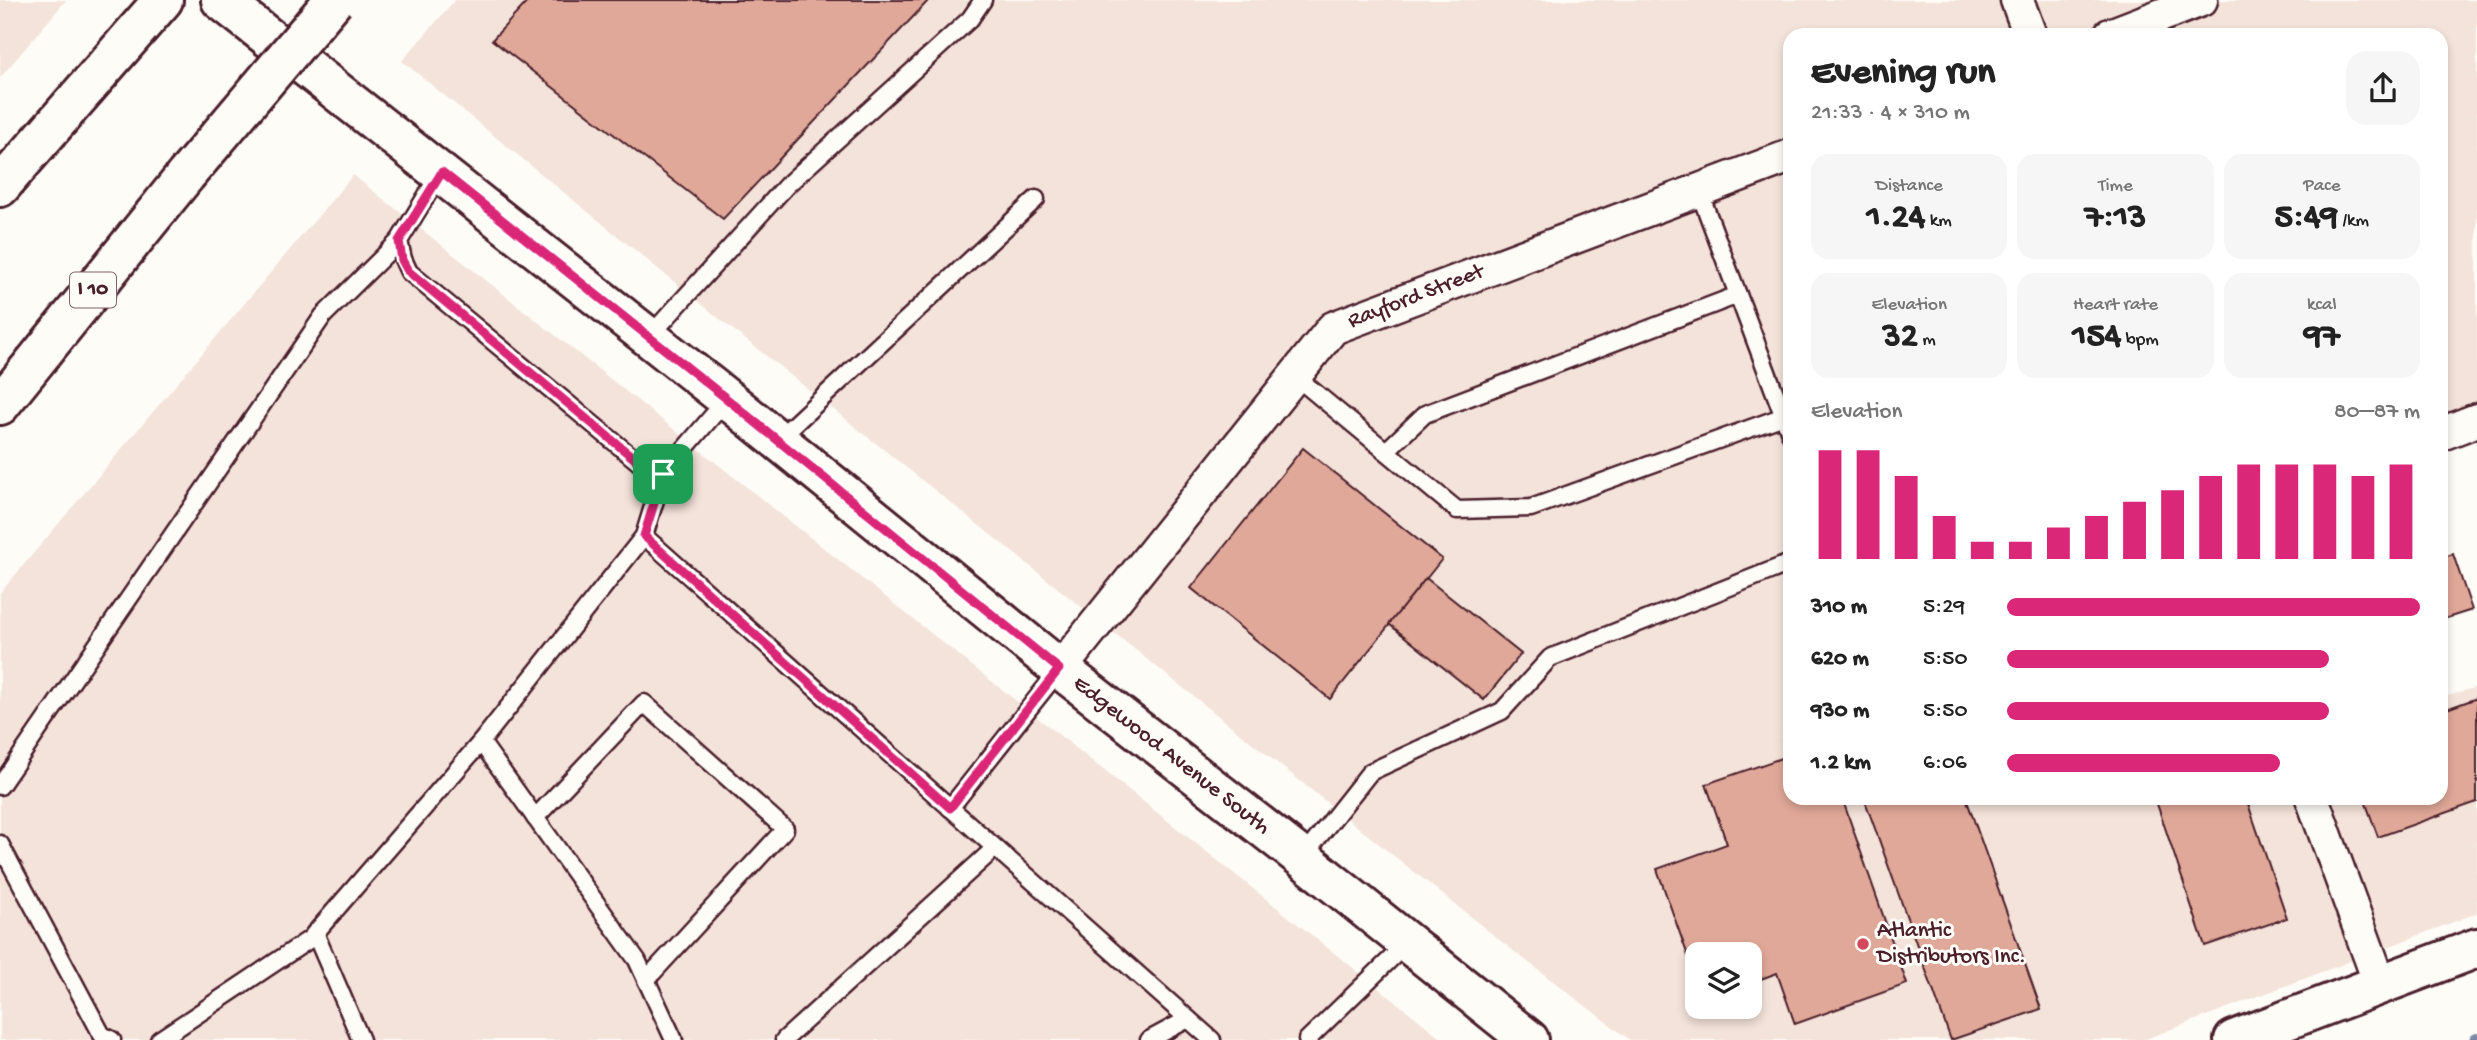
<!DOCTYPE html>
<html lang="en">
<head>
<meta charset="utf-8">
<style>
	:root { --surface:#fff; --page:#f6f6f6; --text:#222; --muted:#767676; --accent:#db2777 }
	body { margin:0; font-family:"Gochi Hand",sans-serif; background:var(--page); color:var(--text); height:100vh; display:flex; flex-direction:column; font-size:26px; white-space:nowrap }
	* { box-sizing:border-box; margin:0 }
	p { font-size:23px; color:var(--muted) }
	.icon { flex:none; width:38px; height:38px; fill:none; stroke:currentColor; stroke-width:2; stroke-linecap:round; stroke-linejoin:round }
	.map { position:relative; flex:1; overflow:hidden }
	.details { position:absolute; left:1783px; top:28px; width:665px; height:777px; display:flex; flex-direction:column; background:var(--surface); border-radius:21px; box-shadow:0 4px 10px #0003 }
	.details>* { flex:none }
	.fabs { position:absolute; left:1685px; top:942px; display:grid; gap:14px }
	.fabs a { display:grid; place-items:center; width:77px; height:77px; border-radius:14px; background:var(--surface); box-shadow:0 4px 10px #0003; font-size:35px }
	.pin { position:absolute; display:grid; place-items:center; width:60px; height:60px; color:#fff; margin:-30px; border-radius:14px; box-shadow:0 4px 10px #0006 }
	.round { display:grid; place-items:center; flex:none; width:74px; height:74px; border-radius:21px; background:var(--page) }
	.overview { display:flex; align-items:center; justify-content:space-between; height:119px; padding:0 28px }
	h1 { font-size:38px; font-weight:700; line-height:52px }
	.figures { display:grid; grid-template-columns:repeat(3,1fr); gap:10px; height:119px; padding:7px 28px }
	.figures div { display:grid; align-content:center; border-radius:18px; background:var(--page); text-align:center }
	.figures b { font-size:35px; font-weight:700 }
	.figures small { font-size:19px; font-weight:400 }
	.figures p { font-size:19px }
	.chart { height:196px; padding:14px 28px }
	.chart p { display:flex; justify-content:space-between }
	.chart svg { width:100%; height:126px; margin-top:7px; stroke:var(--accent); stroke-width:6 }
	ul { padding:0 28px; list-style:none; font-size:23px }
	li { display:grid; grid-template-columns:112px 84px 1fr; align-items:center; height:52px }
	li i { height:18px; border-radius:9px; background:var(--accent) }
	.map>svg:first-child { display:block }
	.built { fill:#f4e3da; fill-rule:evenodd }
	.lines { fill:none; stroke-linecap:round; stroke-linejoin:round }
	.stream { stroke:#7b85a5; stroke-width:12 }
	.building { fill:#e0a898; stroke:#4a1f2b; stroke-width:2 }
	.service-casing { stroke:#4a1f2b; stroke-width:21 }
	.minor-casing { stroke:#4a1f2b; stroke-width:37 }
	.tertiary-casing { stroke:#4a1f2b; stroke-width:44 }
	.secondary-casing { stroke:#4a1f2b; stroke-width:44 }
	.motorway-casing { stroke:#4a1f2b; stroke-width:44 }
	.service { stroke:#fdfcf7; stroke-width:16 }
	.minor { stroke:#fdfcf7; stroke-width:32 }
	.tertiary { stroke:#fdfcf7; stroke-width:38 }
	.secondary { stroke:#fdfcf7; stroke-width:38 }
	.motorway { stroke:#fdfcf7; stroke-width:38 }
	.motorway-bridge-casing { stroke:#4a1f2b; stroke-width:44; stroke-linecap:butt }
	.motorway-bridge { stroke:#fdfcf7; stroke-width:38 }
	.route-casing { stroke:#fff; stroke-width:14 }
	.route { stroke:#db2777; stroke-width:9 }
	.poi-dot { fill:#d1495b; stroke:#fdfcf7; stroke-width:2.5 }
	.labels { text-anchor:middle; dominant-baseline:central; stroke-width:6; stroke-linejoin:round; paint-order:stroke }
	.shield { fill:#fdfcf7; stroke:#806168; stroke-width:2 }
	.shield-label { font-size:21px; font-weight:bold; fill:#4a1f2b }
	.street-label { font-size:23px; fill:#4a1f2b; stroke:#fdfcf7 }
	.poi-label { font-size:23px; fill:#4a1f2b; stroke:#fdfcf7; text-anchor:start }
</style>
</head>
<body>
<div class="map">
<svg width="2477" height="1040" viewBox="0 0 2477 1040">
	<rect width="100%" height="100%" fill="#fdfcf7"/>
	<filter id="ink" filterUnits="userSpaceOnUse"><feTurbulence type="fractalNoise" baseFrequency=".0143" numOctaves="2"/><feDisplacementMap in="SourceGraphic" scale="14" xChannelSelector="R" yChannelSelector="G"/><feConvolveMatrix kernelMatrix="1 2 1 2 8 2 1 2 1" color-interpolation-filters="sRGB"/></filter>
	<g filter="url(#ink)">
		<g class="built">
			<polygon points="0,0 66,0 0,78"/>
			<path d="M455,0H2477V436L2441,449V35H1790V732L1776,738L1790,733V798H2441V698L2477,687V913L2143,1040H1630L1511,949L726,324L402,61ZM1698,954H1750V1006H1698Z"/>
			<polygon points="353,175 1444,1040 0,1040 0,593"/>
		</g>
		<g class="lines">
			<polyline class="stream" points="2475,1040 2477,1039"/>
		</g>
		<g class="building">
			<polygon points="529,0 929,0 723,219 492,40"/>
			<polygon points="1303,448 1442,559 1330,699 1191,588"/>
			<polygon points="2453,554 2472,610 2441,620 2441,558"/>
			<polygon points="1426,578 1521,654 1484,700 1389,624"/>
			<polygon points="2477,698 2477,802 2378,837 2364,798 2441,798 2441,711"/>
			<polygon points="1790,755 1790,798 1842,798 1907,984 1795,1024 1777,973 1750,983 1750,954 1698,954 1698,984 1657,869 1727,844 1706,784"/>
			<polygon points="1864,798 1966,798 2041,1009 1951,1040"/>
			<polygon points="2166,798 2246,798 2287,918 2205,946 2156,801"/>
		</g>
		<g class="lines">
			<defs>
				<g id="service">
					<polyline points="441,172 399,241 403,259 409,272 653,474 663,474 727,399"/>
					<polyline points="1699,191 1790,433"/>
					<polyline points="649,337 787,185 970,19 983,0"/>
					<polyline points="1295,376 1457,510 1531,508 1784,416"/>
					<polyline points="777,440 1036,199"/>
					<polyline points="1386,451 1425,414 1738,295"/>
					<polyline points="644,536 1212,1040"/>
					<polyline points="481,742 637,960 674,1040"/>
					<polyline points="0,786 323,316 399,241"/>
					<polyline points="950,808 1060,669"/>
					<polyline points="535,818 644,703 785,829 646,980"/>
					<polyline points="0,844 102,1035 112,1040"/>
					<polyline points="1302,858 1370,772 1502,711 1550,658 1790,563"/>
					<polyline points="315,933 361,1040"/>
					<polyline points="159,1040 310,939 481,742 644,536 663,474"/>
					<polyline points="784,1040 995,848"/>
					<polyline points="1149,1040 1188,1019"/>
					<polyline points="1307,1040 1407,943"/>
				</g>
				<g id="minor">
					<polyline points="2017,0 2030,35"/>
					<polyline points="2110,35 2201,0"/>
					<polyline points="2441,434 2477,420"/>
					<polyline points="1060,669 1333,328 1790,156"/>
					<polyline points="2312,798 2380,984"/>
				</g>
				<polyline id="tertiary" points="2234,1040 2477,948"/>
				<polyline id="secondary" points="221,0 727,399 1060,669 1302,858 1529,1040"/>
				<g id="motorway">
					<polyline points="0,187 163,0"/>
					<polyline points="0,405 186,175"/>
				</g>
			</defs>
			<use href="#service" class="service-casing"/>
			<use href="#minor" class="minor-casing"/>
			<use href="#tertiary" class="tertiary-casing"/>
			<use href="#secondary" class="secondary-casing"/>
			<use href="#motorway" class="motorway-casing"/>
			<use href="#service" class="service"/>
			<use href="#minor" class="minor"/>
			<use href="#tertiary" class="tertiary"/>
			<use href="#secondary" class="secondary"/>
			<use href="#motorway" class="motorway"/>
			<defs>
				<polyline id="motorway-bridge" points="186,175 334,0"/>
			</defs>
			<use href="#motorway-bridge" class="motorway-bridge-casing"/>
			<use href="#motorway-bridge" class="motorway-bridge"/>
		</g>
	</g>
	<g class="lines" filter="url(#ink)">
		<defs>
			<polygon id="route" points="442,172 727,399 1059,669 950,808 644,536 663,474 653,474 408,271 402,260 399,241"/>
		</defs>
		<use href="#route" class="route-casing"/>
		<use href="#route" class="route"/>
	</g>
	<circle class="poi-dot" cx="1863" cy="944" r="7"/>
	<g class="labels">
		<rect class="shield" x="70" y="272.5" width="46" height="35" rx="5"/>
		<g class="shield-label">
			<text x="93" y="290">I 10</text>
		</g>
		<g class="street-label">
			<text transform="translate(1416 297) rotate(-21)">Rayford Street</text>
			<text transform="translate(1171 756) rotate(38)">Edgewood Avenue South</text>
		</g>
		<g class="poi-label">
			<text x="1877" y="931">Atlantic<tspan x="1877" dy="26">Distributors Inc.</tspan></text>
		</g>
	</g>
</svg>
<div class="fabs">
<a><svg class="icon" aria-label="layers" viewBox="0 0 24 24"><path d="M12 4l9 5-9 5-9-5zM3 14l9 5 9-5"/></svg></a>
</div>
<div class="pin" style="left:663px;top:474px;background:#1e9e55"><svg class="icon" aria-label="arrive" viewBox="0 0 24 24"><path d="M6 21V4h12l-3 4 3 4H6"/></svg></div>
<section class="details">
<div class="overview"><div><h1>Evening run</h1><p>21:33 · 4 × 310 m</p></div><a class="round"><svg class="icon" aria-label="share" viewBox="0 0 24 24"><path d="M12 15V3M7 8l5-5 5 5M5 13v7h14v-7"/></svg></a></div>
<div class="figures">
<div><p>Distance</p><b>1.24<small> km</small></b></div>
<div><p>Time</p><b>7:13</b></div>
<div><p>Pace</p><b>5:49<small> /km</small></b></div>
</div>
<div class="figures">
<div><p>Elevation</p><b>32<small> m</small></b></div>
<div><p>Heart rate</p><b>154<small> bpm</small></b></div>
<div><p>kcal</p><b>97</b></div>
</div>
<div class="chart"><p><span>Elevation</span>80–87 m</p>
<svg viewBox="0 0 160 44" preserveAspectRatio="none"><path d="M5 44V6M15 44V6M25 44V15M35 44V29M45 44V38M55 44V38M65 44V33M75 44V29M85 44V24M95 44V20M105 44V15M115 44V11M125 44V11M135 44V11M145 44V15M155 44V11"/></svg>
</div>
<ul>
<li><b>310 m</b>5:29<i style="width:100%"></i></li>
<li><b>620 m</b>5:50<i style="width:78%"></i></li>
<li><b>930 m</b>5:50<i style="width:78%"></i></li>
<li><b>1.2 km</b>6:06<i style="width:66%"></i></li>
</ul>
</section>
</div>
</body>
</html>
